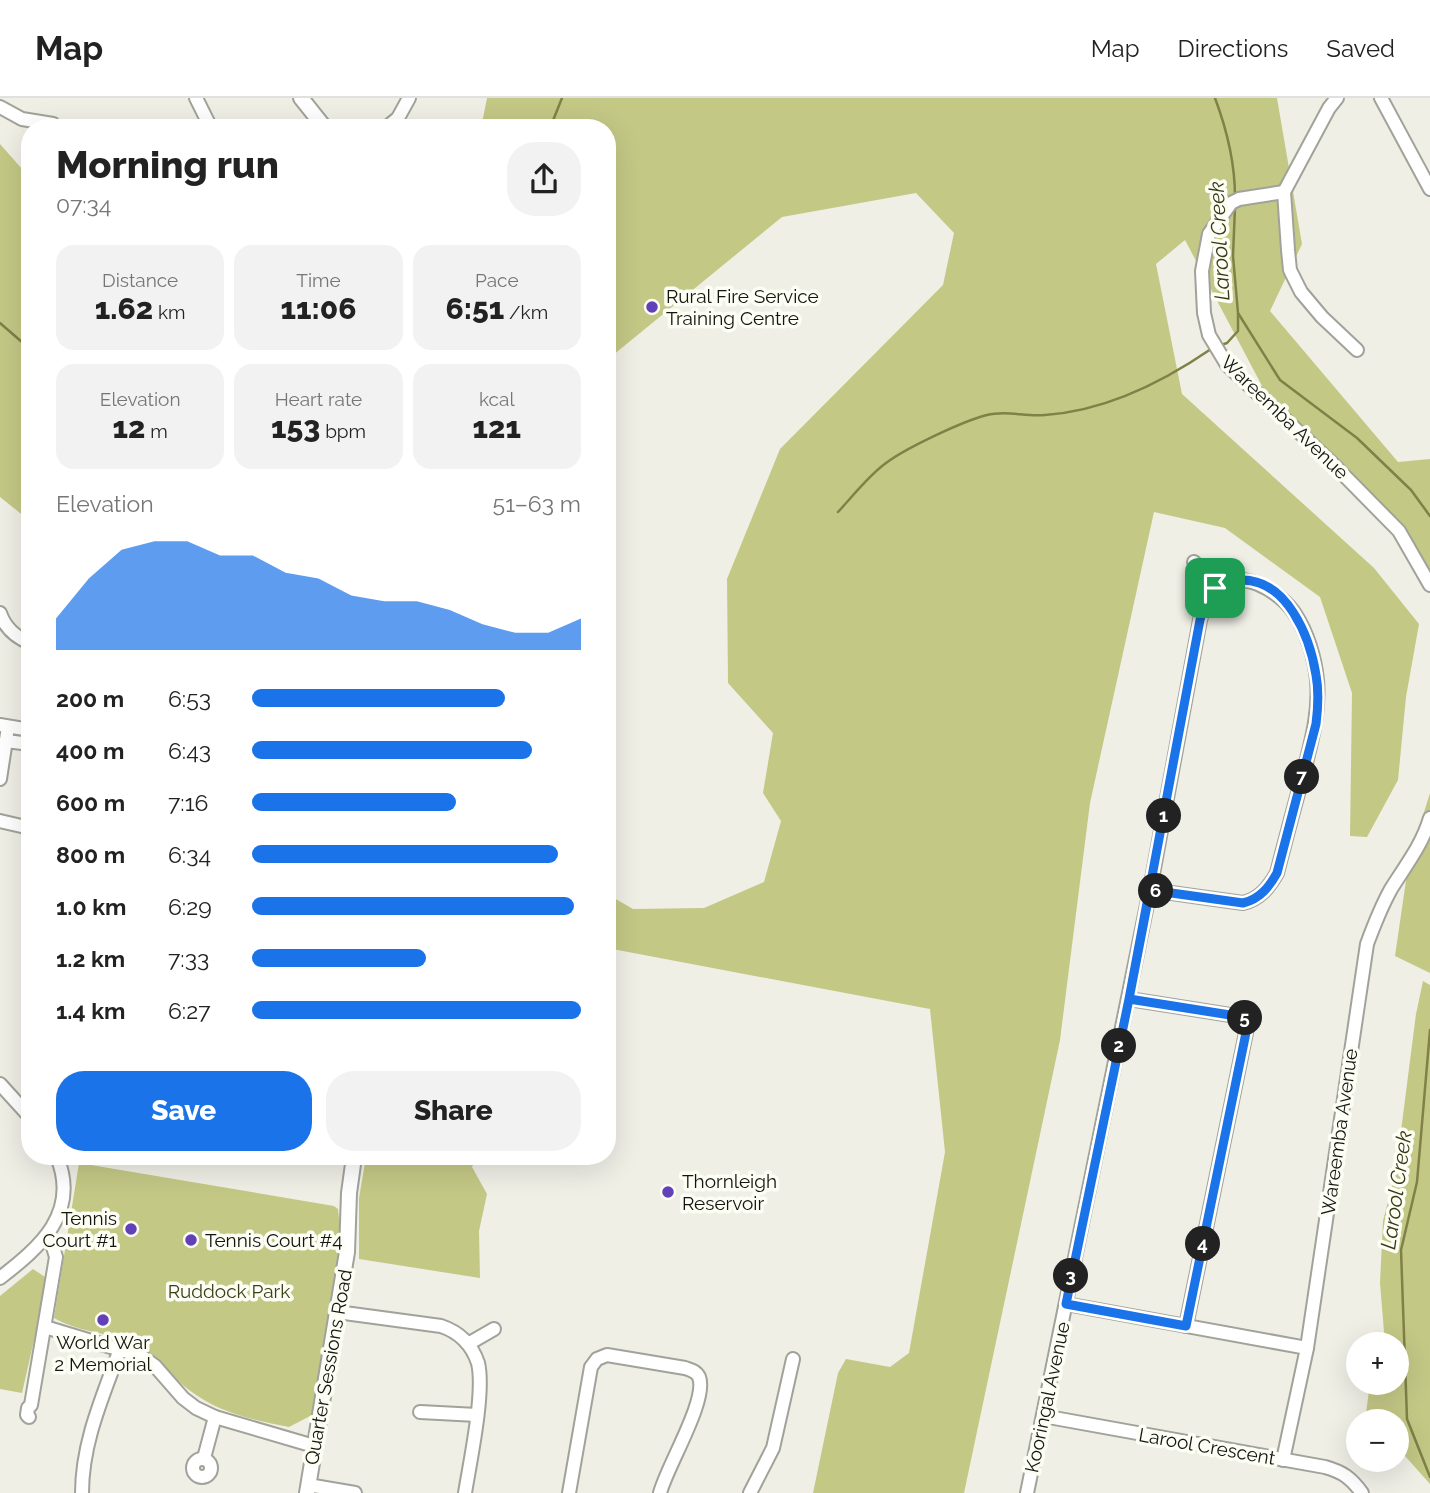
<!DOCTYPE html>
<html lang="en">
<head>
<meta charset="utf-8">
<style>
	:root { --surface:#fff; --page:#f2f2f2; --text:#222; --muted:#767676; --line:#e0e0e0; --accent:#1a73e8 }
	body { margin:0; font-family:Raleway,sans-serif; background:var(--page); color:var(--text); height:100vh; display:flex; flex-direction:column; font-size:26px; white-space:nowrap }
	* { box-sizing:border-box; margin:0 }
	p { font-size:23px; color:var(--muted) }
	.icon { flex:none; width:38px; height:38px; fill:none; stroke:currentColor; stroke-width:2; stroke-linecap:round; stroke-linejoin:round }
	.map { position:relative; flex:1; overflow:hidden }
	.details { position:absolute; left:21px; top:21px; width:595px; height:1046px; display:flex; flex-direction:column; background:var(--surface); border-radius:28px; box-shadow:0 7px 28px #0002 }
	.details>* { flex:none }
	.tools { position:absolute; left:1346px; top:1234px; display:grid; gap:14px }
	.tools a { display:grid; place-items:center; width:63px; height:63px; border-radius:50%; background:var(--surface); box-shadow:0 7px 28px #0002; font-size:35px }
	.pin { position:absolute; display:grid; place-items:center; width:60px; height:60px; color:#fff; margin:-30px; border-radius:14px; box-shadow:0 4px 10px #0006 }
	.km { position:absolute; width:35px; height:35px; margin:-18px; border-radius:50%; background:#222; color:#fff; font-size:19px; line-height:35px; text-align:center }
	.round { display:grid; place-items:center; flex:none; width:74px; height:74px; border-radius:28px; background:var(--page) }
	.summary { display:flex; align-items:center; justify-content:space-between; height:119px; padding:0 35px }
	h1 { font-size:38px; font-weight:800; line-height:52px }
	.metrics { display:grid; grid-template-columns:repeat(3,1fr); gap:10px; height:119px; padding:7px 35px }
	.metrics div { display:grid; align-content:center; border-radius:18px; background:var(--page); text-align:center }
	.metrics b { font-size:30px; font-weight:800 }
	.metrics small { font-size:19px; font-weight:400 }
	.metrics p { font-size:19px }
	.chart { height:196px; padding:14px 35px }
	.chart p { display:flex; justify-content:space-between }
	.chart svg { width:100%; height:126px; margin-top:7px; fill:var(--accent); opacity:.7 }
	.button { display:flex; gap:14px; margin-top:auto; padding:14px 35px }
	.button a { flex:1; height:80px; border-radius:28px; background:var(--accent); color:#fff; font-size:28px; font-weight:800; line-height:80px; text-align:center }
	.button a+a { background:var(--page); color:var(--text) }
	ul { padding:0 35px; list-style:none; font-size:23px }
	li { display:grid; grid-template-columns:112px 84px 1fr; align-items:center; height:52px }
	li i { height:18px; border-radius:9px; background:var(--accent) }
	header { display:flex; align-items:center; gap:42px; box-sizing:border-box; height:98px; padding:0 35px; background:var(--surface); border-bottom:2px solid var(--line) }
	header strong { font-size:33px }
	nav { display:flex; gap:38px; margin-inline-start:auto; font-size:24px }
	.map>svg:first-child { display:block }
	.green { fill:#c4c885 }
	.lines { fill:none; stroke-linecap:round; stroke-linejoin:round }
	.stream { stroke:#7f8147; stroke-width:2.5 }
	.minor-casing { stroke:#a1a299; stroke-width:16 }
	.major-casing { stroke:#a1a299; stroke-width:18 }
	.minor { stroke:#fff; stroke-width:12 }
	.major { stroke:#fff; stroke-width:14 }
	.route-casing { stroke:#fff; stroke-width:14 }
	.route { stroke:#1a73e8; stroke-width:9 }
	.poi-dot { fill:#6240b8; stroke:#fcfdf3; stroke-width:2.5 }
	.labels { text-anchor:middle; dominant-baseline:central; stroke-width:7; stroke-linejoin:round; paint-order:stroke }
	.poi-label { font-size:19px; fill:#141411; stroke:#fcfdf3; text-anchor:start }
	.street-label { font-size:19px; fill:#141411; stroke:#fcfdf3 }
	.park-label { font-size:19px; fill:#3c3e1a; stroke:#fcfdf3 }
	.water-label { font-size:21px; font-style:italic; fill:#373815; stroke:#fcfdf3 }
</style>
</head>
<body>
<header>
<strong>Map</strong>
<nav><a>Map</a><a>Directions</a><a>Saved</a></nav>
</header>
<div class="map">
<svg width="1430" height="1395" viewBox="0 0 1430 1395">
	<rect width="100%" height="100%" fill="#efefe6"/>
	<g class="green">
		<polygon points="487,0 1277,0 1302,146 1270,213 1398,364 1430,361 1430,475 1424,464 1278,318 1185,142 1156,166 1182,296 1374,470 1419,526 1406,599 1398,682 1367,739 1350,738 1352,595 1320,499 1225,430 1154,414 1090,705 1060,942 964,1395 813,1395 838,1275 846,1261 890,1269 909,1255 945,1054 930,911 607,850 607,796 633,811 704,810 764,784 781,723 763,695 773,635 728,585 727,481 780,351 943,187 954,135 916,95 782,119 607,262 607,30 481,30"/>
		<polygon points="0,46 30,80 30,423 0,399"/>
		<polygon points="1430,695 1430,875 1395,858 1409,762"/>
		<polygon points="1423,883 1430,887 1430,1386 1397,1349 1396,1323 1365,1323 1370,1285 1396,1284 1396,1246 1385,1246 1380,1185 1383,1123 1396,1072 1416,916"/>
		<polygon points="366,1059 477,1059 472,1069 487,1096 479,1133 480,1180 359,1161 359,1100"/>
		<path d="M79,1065L334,1108L338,1111L342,1149L312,1317L289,1329C253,1322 219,1315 189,1292C173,1280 161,1263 145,1252C117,1234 81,1236 54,1220Z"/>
		<polygon points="33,1171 45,1179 40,1216 22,1295 0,1291 0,1198"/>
	</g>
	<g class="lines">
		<g class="stream">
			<path d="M1215,0C1227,32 1235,64 1235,99"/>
			<polyline points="550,30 562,0"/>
			<polyline points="1235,109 1233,158 1238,215 1280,282 1357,340 1411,392 1430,418"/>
			<polyline points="0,225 30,251"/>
			<polyline points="1221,247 1227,245 1238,233 1238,216"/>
			<path d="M838,414C853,398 868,378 886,365C906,350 963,323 987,317C1007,312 1025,319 1045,317C1104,313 1163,284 1211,251"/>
			<polyline points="1430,932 1417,1084 1401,1152 1407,1321 1430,1379"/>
		</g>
		<defs>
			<g id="minor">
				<polyline points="196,0 211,30"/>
				<polyline points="1337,0 1329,10 1284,94 1288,152 1290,172 1301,194 1322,219 1357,252"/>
				<polyline points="1381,0 1430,91"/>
				<polyline points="0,9 22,21 53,26"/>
				<polyline points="386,30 398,20 409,0"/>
				<polyline points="1284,94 1239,101 1231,105 1209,136 1202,173 1204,215 1209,237 1227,267 1331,364 1399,433 1430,487"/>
				<polyline points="1194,464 1215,490"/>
				<path d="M0,515C5,530 15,539 30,545"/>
				<polyline points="0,627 30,632"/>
				<polyline points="6,643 30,646"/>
				<polyline points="0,681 8,629"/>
				<polyline points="0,723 30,730"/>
				<polyline points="1129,901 1249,920 1186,1228"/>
				<polyline points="0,986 30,1019"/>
				<path d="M0,1180C40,1149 80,1115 57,1059"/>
				<polyline points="1066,1206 1307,1250"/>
				<path d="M337,1214L441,1228C459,1234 472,1247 478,1265C485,1294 470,1364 465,1395"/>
				<polyline points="45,1229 141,1258 155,1268 183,1300 196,1310 215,1319 314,1348"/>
				<polyline points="468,1246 494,1231"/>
				<polyline points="420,1314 477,1317"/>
				<path d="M1043,1318L1325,1369C1343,1374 1351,1380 1362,1395"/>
				<polyline points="29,1319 27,1317 28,1310 31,1307 56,1159 53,1149 46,1140"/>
				<polyline points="204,1360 215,1319"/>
				<circle cx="202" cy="1370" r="9"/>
				<path d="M1283,1362L1307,1250L1367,846C1374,827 1381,809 1391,791C1406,767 1422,747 1430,720"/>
				<polyline points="308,1387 355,1395"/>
				<path d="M82,1395C82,1344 103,1298 120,1251"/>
				<path d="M569,1395L591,1269L597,1261L607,1257L685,1270C691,1272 696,1273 699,1279C708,1302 667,1368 660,1395"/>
				<polyline points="750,1395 773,1350 793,1261"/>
				<path d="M1027,1395L1150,792L1243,805C1260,801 1269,789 1277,775C1285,744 1293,713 1302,681C1310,648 1320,617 1317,582C1315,560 1307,534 1295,516C1280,493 1237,466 1213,493C1206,501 1203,511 1200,522L1150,792"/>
			</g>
			<g id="major">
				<polyline points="301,0 325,30"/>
				<polyline points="307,1395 347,1154 349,1095 354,1059"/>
			</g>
		</defs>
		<use href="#minor" class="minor-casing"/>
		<use href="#major" class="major-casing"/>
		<use href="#minor" class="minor"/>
		<use href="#major" class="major"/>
	</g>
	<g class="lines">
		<defs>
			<path id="route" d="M1215,490L1205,505L1200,522L1129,901L1066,1206L1186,1228L1249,920L1129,901L1150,792L1243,805C1260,801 1269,789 1277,775L1316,626C1318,610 1319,593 1316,577C1310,539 1287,481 1241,482C1231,482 1224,487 1215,490"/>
		</defs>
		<use href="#route" class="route-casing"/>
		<use href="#route" class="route"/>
	</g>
	<g class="poi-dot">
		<circle cx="652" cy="209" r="7"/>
		<circle cx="668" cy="1094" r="7"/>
		<circle cx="131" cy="1131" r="7"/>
		<circle cx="191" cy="1142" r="7"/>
		<circle cx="103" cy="1222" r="7"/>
	</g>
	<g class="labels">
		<g class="poi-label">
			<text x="666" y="198">Rural Fire Service<tspan x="666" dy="22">Training Centre</tspan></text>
			<text x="682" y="1083">Thornleigh<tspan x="682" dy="22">Reservoir</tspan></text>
			<text x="117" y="1120" text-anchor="end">Tennis<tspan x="117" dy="22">Court #1</tspan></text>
			<text x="205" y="1142">Tennis Court #4</text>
			<text x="103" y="1244" text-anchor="middle">World War<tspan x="103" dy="22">2 Memorial</tspan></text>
		</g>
		<g class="street-label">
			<text transform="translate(1285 319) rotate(44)">Wareemba Avenue</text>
			<text transform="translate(1339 1034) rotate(-82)">Wareemba Avenue</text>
			<text transform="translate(328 1269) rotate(-80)">Quarter Sessions Road</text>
			<text transform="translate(1047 1299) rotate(-78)">Kooringal Avenue</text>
			<text transform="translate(1207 1348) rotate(10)">Larool Crescent</text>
		</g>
		<g class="park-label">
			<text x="229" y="1193">Ruddock Park</text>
		</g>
		<g class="water-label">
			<text transform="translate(1219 143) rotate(-93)">Larool Creek</text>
			<text transform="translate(1396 1092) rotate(-82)">Larool Creek</text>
		</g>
	</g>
</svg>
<div class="tools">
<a>+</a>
<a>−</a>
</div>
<div class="pin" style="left:1215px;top:490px;background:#1e9e55"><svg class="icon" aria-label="arrive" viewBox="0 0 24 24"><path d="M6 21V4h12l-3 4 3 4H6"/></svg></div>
<b class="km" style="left:1164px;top:718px">1</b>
<b class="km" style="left:1119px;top:948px">2</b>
<b class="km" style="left:1071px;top:1178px">3</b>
<b class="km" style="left:1203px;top:1146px">4</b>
<b class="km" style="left:1245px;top:920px">5</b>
<b class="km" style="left:1156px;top:793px">6</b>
<b class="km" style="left:1302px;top:679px">7</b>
<section class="details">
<div class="summary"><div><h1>Morning run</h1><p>07:34</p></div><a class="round"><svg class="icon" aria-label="share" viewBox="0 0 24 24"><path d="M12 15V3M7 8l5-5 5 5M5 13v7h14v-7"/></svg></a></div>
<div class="metrics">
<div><p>Distance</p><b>1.62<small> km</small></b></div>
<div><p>Time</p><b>11:06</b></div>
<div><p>Pace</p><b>6:51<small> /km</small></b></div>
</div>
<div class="metrics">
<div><p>Elevation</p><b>12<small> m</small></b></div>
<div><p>Heart rate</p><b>153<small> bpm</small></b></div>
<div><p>kcal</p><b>121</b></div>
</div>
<div class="chart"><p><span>Elevation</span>51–63 m</p>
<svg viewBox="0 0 160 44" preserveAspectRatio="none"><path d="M0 44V33L10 19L20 9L30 6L40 6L50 11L60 11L70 17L80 19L90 25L100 27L110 27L120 30L130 35L140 38L150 38L160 33V44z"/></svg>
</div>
<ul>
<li><b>200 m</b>6:53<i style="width:77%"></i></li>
<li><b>400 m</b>6:43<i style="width:85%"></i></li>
<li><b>600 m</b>7:16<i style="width:62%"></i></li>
<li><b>800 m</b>6:34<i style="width:93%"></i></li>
<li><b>1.0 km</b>6:29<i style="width:98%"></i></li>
<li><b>1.2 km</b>7:33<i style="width:53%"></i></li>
<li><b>1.4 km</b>6:27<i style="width:100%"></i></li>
</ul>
<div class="button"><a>Save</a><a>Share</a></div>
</section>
</div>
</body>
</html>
